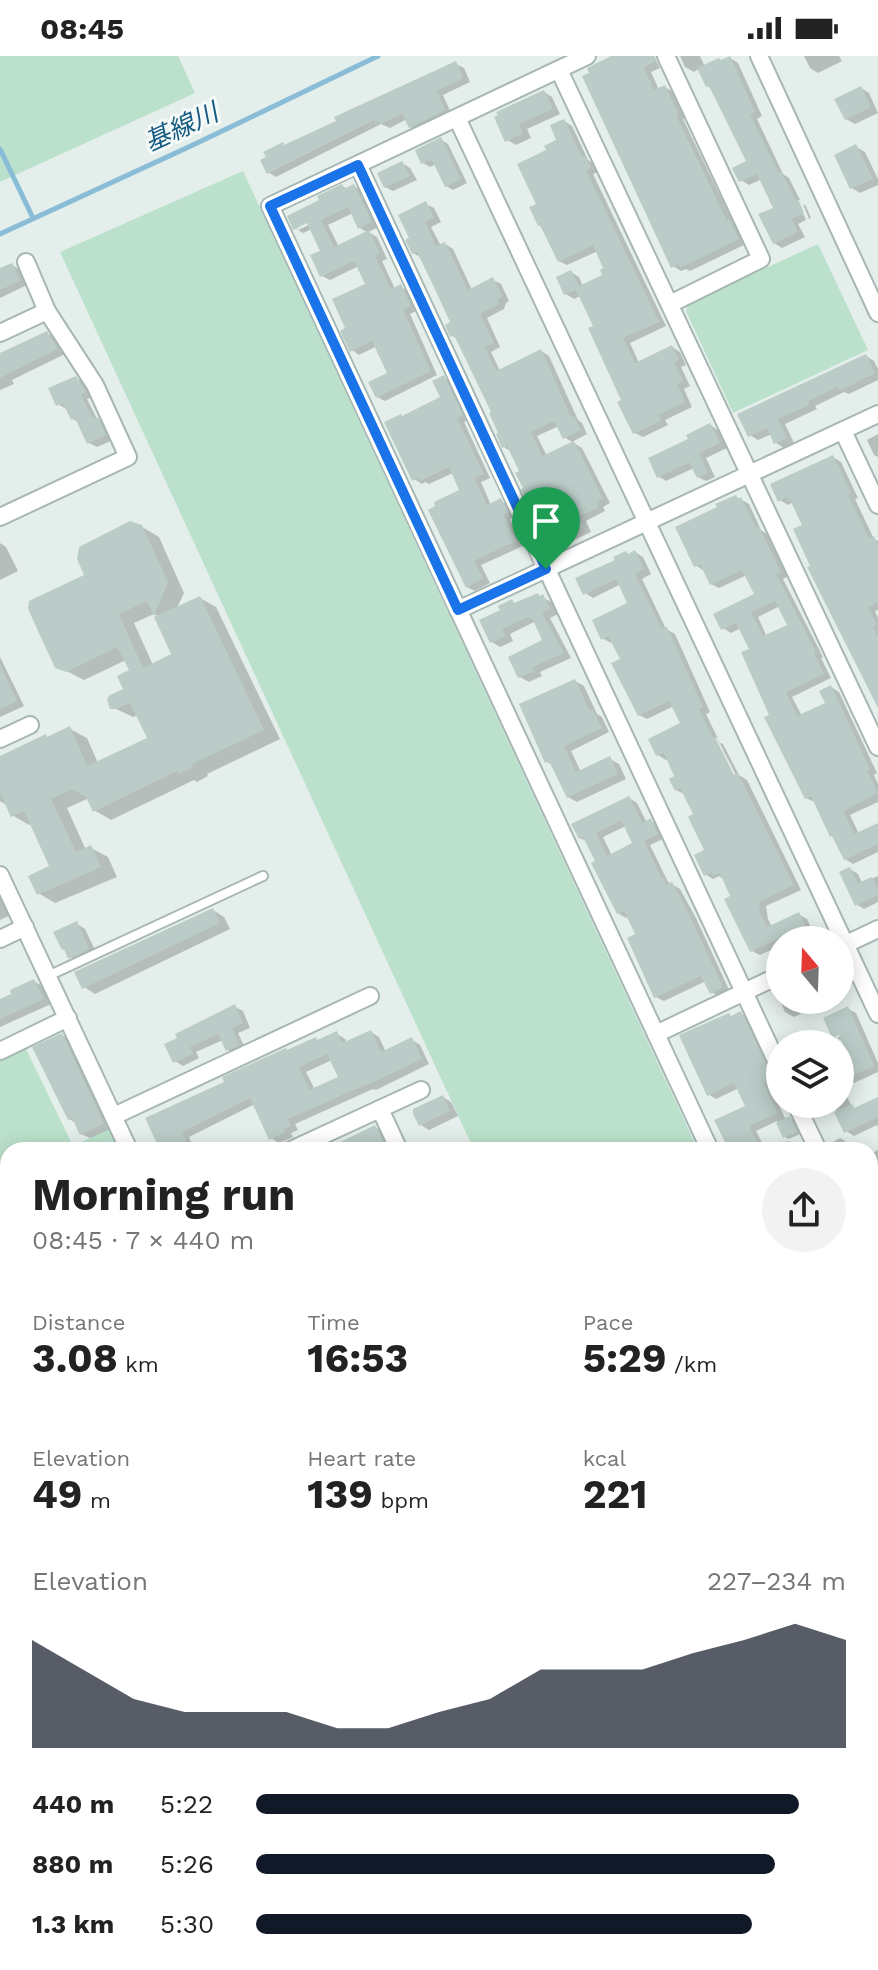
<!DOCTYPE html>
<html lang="en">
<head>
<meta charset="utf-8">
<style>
	:root { --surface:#fff; --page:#f2f2f2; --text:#222; --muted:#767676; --accent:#111827 }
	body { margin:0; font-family:"Work Sans","Noto Sans JP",sans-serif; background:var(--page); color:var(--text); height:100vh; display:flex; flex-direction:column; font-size:30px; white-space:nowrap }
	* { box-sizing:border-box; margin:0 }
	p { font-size:26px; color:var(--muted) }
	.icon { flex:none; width:44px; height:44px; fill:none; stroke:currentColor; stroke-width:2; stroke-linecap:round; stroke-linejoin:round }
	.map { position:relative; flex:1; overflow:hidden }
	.side { position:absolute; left:0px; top:1086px; width:878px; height:828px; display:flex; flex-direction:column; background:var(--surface); border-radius:24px 24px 0 0; box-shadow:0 4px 20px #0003 }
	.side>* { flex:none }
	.needle { width:52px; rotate:341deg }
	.tools { position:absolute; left:766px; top:870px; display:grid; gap:16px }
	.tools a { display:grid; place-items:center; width:88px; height:88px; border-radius:50%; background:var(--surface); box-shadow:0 4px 20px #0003; font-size:40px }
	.pin { position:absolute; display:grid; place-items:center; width:68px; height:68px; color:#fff; margin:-82px -34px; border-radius:50% 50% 50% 0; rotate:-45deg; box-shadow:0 0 8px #0007 }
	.pin .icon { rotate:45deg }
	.round { display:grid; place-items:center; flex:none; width:84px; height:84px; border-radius:42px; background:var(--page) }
	.overview { display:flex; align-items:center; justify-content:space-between; height:136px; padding:0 32px }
	h1 { font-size:44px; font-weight:700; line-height:60px }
	.metrics { display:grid; grid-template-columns:repeat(3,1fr); gap:12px; height:136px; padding:8px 32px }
	.metrics div { display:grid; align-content:center }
	.metrics b { font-size:40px; font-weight:700 }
	.metrics small { font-size:22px; font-weight:400 }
	.metrics p { font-size:22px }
	.chart { height:224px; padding:16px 32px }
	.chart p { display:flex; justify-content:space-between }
	.chart svg { width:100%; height:144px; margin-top:8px; fill:var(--accent); opacity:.7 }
	ul { padding:0 32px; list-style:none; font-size:26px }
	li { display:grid; grid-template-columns:128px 96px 1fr; align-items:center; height:60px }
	li i { height:20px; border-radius:10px; background:var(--accent) }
	.status { display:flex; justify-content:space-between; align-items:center; height:56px; padding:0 40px; background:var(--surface); direction:ltr }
	.status svg { height:22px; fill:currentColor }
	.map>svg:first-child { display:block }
	.green { fill:#bbe1cc }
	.shadow { fill:#0003; fill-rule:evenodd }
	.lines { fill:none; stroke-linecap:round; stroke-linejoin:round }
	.stream { stroke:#88bcd7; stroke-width:5 }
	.building { fill:#bbccc8; fill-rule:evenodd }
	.service-casing { stroke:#a6b7b4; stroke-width:12 }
	.minor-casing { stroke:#a6b7b4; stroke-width:20 }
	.tertiary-casing { stroke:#a6b7b4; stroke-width:24 }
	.primary-casing { stroke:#c1cac9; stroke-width:28 }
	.service { stroke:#fff; stroke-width:8 }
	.minor { stroke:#fff; stroke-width:16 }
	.tertiary { stroke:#fff; stroke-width:20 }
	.primary { stroke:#65a7a2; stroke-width:24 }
	.rail { stroke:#5c7d7a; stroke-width:5; stroke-dasharray:16 8; stroke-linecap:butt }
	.route-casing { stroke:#fff; stroke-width:16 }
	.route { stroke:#1a73e8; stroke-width:10 }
	.labels { text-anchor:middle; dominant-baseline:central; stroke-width:6; stroke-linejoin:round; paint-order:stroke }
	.water-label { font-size:26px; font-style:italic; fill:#165c82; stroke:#f5faf8 }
</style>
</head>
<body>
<div class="status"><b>08:45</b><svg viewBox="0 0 49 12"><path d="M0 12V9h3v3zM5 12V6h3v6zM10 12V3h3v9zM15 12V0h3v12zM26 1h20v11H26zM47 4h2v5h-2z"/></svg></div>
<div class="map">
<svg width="878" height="1914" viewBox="0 0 878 1914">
	<rect width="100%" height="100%" fill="#e4eeeb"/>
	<g class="green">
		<polygon points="0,0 178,0 195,37 0,126"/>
		<polygon points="243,115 698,1094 474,1094 60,196"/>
		<polygon points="818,188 868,294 733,357 686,255 688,248"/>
		<polygon points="25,991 73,1090 111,1072 121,1094 8,1094 8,1107 0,1111 0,1003"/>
		<polygon points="8,1356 8,1422 0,1426 0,1360"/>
		<polygon points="870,1480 878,1497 878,1846 870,1865"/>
		<polygon points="214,1906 296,1906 297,1908 284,1914 197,1914"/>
	</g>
	<g class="shadow">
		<polygon points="617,0 654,0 660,12 651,16 659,34 665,31 673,36 686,62 683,63 734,168 738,171 746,188 690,215 686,213 681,215 673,210"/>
		<polygon points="680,0 700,0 705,11 730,2 738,7 762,60 757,63 783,118 789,122 800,144 797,144 806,164 798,168 805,181 782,192 774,187 776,153 762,123 749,129 741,124 749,106 713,33 707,30 699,13 694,16 685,11"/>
		<polygon points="804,0 839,0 842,5 818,17 810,12"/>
		<polygon points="456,8 464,12 470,26 443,39 452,59 418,75 410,71 407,63 390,72 381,68 276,121 268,116 286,91"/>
		<polygon points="861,32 869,37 878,57 855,68 846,63"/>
		<polygon points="544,36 552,41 560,58 527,73 531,82 516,89 507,84 496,62"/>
		<polygon points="564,65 572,70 588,104 593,107 598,116 593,118 666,270 630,287 639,307 672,291 680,296 686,309 681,311 690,330 684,333 692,351 665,364 668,369 643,381 635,377 595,271 580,240 574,243 566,238 571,216 579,221 583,230 605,220 606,213 598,195 567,209 559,205 543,171 539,169 539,149 549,95 559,85"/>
		<polygon points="441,84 448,88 467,127 453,134 446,130 436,108 430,111 423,107"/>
		<polygon points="856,91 865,96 878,123 878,129 860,137 852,132"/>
		<polygon points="402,107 410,112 417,124 393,135 385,131"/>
		<path d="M342,130L348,133L354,130L362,135L379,171L368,176L377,181L387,203L382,205L395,233L401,231L409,235L418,254L410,258L437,319L385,345L377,341L371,327L390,318L377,290L359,299L352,294L343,276L348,273L335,244L368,229L359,210L330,224L322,220L313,200L322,196L312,173L303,177L298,174L317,165L315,161L297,170V174L289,161L322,145L320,141ZM353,157L360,172L368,177L339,191L328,169Z"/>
		<polygon points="426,148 434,152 441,166 431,171 441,190 445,188 453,193 472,234 493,224 501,228 509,245 506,247 504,253 487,262 500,291 491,296 500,315 541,295 549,300 578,364 582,367 587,378 572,386 564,381 559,370 537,380 547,400 574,387 582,392 610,447 603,451 605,455 586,465 591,476 557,492 549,487 522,416 512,396 504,391 494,357 458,283 452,280 452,267 422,202 413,197 412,183"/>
		<polygon points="803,148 806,150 811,162 809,163"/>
		<polygon points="12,209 20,214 27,229 0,242 0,214"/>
		<polygon points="47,277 55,282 65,298 12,324 14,328 0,334 0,306"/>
		<polygon points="866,300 874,305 878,313 878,324 849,338 844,336 815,350 817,353 785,368 794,387 784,392 776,387 772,378 758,384 750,379"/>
		<polygon points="76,322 84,327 93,341 87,343 97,363 106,368 113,384 97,391 89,387 80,367 73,363 66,353 58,348"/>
		<polygon points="444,322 452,326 469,364 464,366 490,422 481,426 491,449 501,445 509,449 515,461 510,463 523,490 481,509 490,527 475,535 467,531 462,435 453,417 429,428 425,426 422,428 414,423 403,361 443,342"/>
		<polygon points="710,369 718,374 727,392 706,402 715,421 706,425 698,421 694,412 666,425 658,420 690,384"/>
		<polygon points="878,378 878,401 874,399 867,384"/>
		<polygon points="833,401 841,406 858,442 855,443 874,483 878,485 878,554 875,555 878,562 878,647 812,510 804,470 793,446 788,449 780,444"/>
		<path d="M736,441L749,448L761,474L767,478L788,520L783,523L823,601L821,602L831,622L792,641L802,660L827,648L831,631L839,636L877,717L874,719L878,728V746L850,759L859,778L878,769V796L853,808L845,803L814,746L806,742L771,660L751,594L741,572L731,577L723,572L756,539L747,519L719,532L711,528L703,514L695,509ZM780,550L789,570L767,581L758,561Z"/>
		<path d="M142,471L159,481L184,537L177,552L200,542L216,551L280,683L207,718L208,720L197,726L194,724L111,764L94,754L89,742L67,752L86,794L91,792L108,801L117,821L55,847L38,837L52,811L32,767L29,769L12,759L8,750L0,745V702L70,673L87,682L98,707L150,683L138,659L133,661L112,651L126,634L131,615L126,604L84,624L57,610L87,520ZM154,558L159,561L174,599L153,609L134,567Z"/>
		<polygon points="0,487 6,491 18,515 0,524"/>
		<path d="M635,496L643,501L651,518L642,523L666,573L675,578L710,656L706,658L720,687L723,688L739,719L747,724L801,834L766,850L768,863L772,871L798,858L807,863L814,878L801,884H780V890L760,899L752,895L733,841L723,823L719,820L713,823L705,818L707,795L696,759L684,738L676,734L677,721L669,703L666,704L658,699L683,668L674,650L647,663L639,659L623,604L613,585L611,587L602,582L630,548L619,529L593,542L585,537L626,497L630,499ZM713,682H717L740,727L737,729Z"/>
		<polygon points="537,539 552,546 558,558 550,562 571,602 540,616 542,620 529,626 520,621 545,585 536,565 510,578 513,585 500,591 492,586 502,554 512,546 516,548"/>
		<polygon points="0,601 24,650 0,661"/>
		<polygon points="575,625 584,630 597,658 602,661 609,676 571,695 581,716 610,703 619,708 626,723 577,746 568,741 553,709 547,706"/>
		<path d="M629,742L637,747L647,767L651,765L659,769L665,782L650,789L668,826L680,833L696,862L730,936L720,941L711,936L706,925L664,945L656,941L638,879L628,860L626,862L618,857L588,786L580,782ZM626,770L635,788L612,800L603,781Z"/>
		<polygon points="850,813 858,818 862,827 878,820 878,846 864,853 856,848"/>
		<polygon points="0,842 4,844 11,859 0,864"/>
		<polygon points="213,854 224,861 230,873 95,938 84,931"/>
		<polygon points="77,868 85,873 97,898 79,906 70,901"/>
		<polygon points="840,919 846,932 840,934"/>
		<polygon points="34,925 42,930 51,948 0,971 0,945"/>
		<polygon points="780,937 780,944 820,944 809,949 811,953 794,961 785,956 777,938"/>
		<polygon points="235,951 243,955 250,972 238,977 246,994 236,998 228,994 223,984 196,996 199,1002 183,1010 175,1005 167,988"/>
		<polygon points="848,953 856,957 878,1007 878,1016 843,1032 852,1051 856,1053 878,1043 878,1071 877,1069 854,1080 846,1075 833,1048 840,1048 840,1008 852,1003 842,985 837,982 848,976 836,978 836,982 834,980"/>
		<polygon points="740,957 749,962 780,1027 770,1031 786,1064 790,1062 793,1064 800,1078 789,1083 785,1081 777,1065 756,1075 766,1094 730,1094 747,1051 739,1032 716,1043 708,1038 733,961"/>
		<path d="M371,976L379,981L386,996L412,984L420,989L429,1008L376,1034L373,1033L295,1068L298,1074L291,1077L293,1081L279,1087L271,1082L255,1048L189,1081L195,1094H163L148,1063L337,978L345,983L347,987ZM332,1004L340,1022L315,1034L306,1016Z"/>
		<polygon points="62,979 70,984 112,1072 90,1082 81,1078 76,1067 69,1063"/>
		<polygon points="809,981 819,988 796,988"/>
		<polygon points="443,1041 451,1046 458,1060 429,1074 421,1069"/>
		<polygon points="375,1071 384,1076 392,1094 328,1094"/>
		<polygon points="840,1082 844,1084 849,1094 835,1094 831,1087"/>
		<polygon points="788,1085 796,1089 798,1094 768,1094"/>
		<polygon points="438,1088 447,1094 425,1094"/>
		<polygon points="878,1094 878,1157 870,1140 870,1098"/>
		<polygon points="1,1145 8,1149 8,1169 0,1172"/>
		<polygon points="8,1198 8,1227 5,1228 0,1225 0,1202"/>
		<polygon points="870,1227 878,1244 878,1252 870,1257"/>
		<polygon points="8,1434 8,1452 1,1437"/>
		<polygon points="8,1518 8,1544 0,1548 0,1522"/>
		<polygon points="8,1571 8,1592 0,1579 0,1575"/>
		<polygon points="8,1763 8,1798 4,1800 0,1797 0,1766"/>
		<polygon points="26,1906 91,1906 94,1914 13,1914 27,1909"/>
		<polygon points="392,1906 421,1906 424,1914 382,1914 394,1909"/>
		<polygon points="463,1906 476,1906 479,1912 493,1906 499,1906 505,1909 507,1914 460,1914"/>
		<polygon points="555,1906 582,1906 584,1912 596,1906 641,1906 625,1914 559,1914"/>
		<polygon points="731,1906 756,1906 758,1914 711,1914"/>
	</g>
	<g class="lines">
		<g class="stream">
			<polyline points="0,93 33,162"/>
			<polyline points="0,178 193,89 378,0"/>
		</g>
	</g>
	<g class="building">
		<polygon points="611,0 655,0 656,5 644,11 654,34 665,29 678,57 676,59 727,165 729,163 739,183 680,212 678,208 671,212 582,20 589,17 587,12"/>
		<polygon points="730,0 755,56 750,58 778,116 781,115 796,144 798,143 804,157 792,163 798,176 773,188 758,158 773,152 757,118 739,126 732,112 746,105 709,30 706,31 697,12 719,2 721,4"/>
		<polygon points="456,5 463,22 437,35 445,54 409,72 402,58 380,68 378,65 375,67 374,64 267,118 260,104 266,101 263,96 283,86 284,89 336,65 334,61"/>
		<polygon points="861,30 871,51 845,64 834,43"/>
		<polygon points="544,34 553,53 519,68 523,77 505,86 494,61 498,59 496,56"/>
		<polygon points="564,63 582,101 585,100 591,112 586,114 659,266 623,282 635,307 672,289 679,304 674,306 683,325 677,328 685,346 658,359 661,365 633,378 617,346 621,344 588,272 593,270 576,234 564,239 556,221 571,214 579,230 602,219 600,214 603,212 593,189 558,206 540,169 538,170 529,151 536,148 517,108 546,94 544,90 556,84 550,69"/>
		<polygon points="441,81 461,123 445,131 432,104 421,108 415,94"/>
		<polygon points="856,88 873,123 850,133 834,99"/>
		<polygon points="402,105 410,120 384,132 377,117"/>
		<polygon points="342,128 344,133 354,128 372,166 358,173 348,151 321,164 334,191 369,174 380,198 375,200 391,233 401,228 411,250 403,254 431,315 376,342 368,326 387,317 372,285 350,296 340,275 345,272 332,243 365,228 354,205 320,221 310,199 320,195 307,167 293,174 287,160 319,144 317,140"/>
		<polygon points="426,145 434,162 425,166 436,190 445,186 468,234 493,221 502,241 498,243 497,249 480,258 494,287 485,291 496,315 541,293 571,361 574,360 581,374 563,383 554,365 531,376 542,400 574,385 603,443 596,446 599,451 579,460 584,471 547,489 521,433 523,432 515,417 519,415 507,390 502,392 496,378 498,377 489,357 491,356 454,279 450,281 445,269 450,266 433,229 417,196 412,198 405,184 409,182 398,159"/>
		<polygon points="12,207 20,225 0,234 0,212"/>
		<polygon points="47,275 58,293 0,322 0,297"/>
		<polygon points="866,298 875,317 839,335 837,331 808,345 809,349 778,363 787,382 774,388 767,372 748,381 737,358"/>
		<polygon points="444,319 463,359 457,362 484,418 474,422 487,449 501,442 508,456 503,458 516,485 474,505 483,522 466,532 428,454 435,450 434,446 459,434 449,411 420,425 418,422 412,425 384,366 401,358 402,360 440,341 432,325"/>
		<polygon points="76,320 86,336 81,339 93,363 98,361 106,379 87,388 75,362 71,364 63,347 56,350 48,332"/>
		<polygon points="710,367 720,387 699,397 708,417 697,422 689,406 657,422 648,402 688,383 686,379"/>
		<polygon points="833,399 851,437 848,439 869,482 874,480 878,489 878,546 868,551 877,569 873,571 878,581 878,652 807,511 810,510 793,473 802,469 790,444 788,445 787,441 778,446 770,428"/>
		<path d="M736,439L738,443L741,441L756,472L759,471L781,516L776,518L816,596L814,597L824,618L786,636L797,660L825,647L819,635L831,629L870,713L867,714L878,737L843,755L854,778L878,767V788L844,804L832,780L830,781L811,740L805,743L764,661L769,659L741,596L749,593L736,567L721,574L713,558L754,538L742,514L710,529L700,508L694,511L675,471L717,451L715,448ZM775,545L787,569L763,580L751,556Z"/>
		<polygon points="130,465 142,469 168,526 154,560 147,545 119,558 143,612 171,598 154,561 200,540 264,674 192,708 193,711 179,718 177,715 93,756 86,741 72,733 51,743 76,796 91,789 101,811 37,839 28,820 49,810 24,755 11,761 0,737 0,700 46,678 47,681 70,670 87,710 147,682 130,647 115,653 110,653 108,647 107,643 110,639 123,633 117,620 129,614 117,591 66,616 55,612 28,553 29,545 84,519 77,503 79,491"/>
		<polygon points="635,494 644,513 635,518 662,573 667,571 703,651 699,653 713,682 715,681 734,719 738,717 794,829 759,846 760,857 767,871 799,856 807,873 788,882 787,879 750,896 724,843 730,840 720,817 713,820 712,816 704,820 694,799 704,794 688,761 693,758 680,732 675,735 669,723 674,720 664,697 656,700 648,683 680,667 669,645 638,660 611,607 620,603 608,580 601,584 592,564 627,547 616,523 583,539 575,522 615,504 613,501 626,495 628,498"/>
		<polygon points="538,537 539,540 543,538 550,553 542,557 564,597 533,611 535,615 518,622 508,601 542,584 532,562 529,563 528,561 502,573 506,580 490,587 479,564 500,554 498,550 512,543 514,547"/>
		<polygon points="0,608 17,645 0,653"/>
		<polygon points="575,623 590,655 593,654 602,672 564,690 576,716 610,700 618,718 567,742 549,705 545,707 519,648"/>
		<path d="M629,740L642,767L651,762L658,778L644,785L661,821H663L666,829L672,826L688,856L723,931L710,938L701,920L654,942L627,882L635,878L624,855L617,858L591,807L595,805L583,781L579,783L571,768ZM621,764L632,787L607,800L596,777Z"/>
		<polygon points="850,811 858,827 872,821 878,834 878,839 855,850 839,816"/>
		<polygon points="213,852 220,867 82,933 74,916"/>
		<polygon points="77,865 89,893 68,903 64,893 62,894 53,876"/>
		<polygon points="34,923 44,943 0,963 0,943 11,938 10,934"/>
		<polygon points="235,948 243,967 232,972 239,989 226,995 218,978 190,991 193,998 173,1007 164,988 177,982 175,978"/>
		<polygon points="848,950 874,1010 854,1019 846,1003 849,1002 839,979 832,982 823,962"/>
		<polygon points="741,955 773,1022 763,1027 778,1057 749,1070 761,1094 729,1094 714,1064 745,1050 734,1027 707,1040 679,979 729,957 731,960"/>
		<path d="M371,974L381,996L412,981L422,1003L365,1030V1029L288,1063L291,1070L284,1073L285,1076L269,1084L250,1042L182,1076L190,1094H160L145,1062L224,1026L222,1021L286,992L287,994L316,981L317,984L337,975L342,987ZM327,998L338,1021L309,1034L299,1011Z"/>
		<polygon points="62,977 104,1068 80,1079 72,1062 68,1064 32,991"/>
		<polygon points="443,1039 450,1055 419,1070 413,1058 413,1053"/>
		<polygon points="878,1041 878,1061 844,1077 834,1056 852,1048 854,1052"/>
		<polygon points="790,1060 797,1076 783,1082 776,1067"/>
		<polygon points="375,1069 387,1094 324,1094"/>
	</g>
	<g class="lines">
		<defs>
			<polyline id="service" points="48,920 263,820"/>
			<g id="minor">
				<polyline points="587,0 270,150 710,1094"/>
				<polyline points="666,0 761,203 670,248"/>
				<polyline points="759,0 878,257"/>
				<polyline points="559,14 878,691"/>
				<polyline points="457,62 878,958"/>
				<polyline points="358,109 780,1013"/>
				<polyline points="0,277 47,255"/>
				<polyline points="843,375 878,449"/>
				<polyline points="0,461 128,401 95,329 47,255 26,206"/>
				<polyline points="458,554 878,358"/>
				<polyline points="0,683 30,669"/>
				<polyline points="0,819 129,1094"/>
				<polyline points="0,883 25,871"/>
				<polyline points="840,891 878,873"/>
				<polyline points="656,978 780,919"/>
				<polyline points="0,995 68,962"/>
				<polyline points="796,1048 818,1094"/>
				<polyline points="380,1053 399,1094"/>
				<polyline points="114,1060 370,940"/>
				<polyline points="291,1094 421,1034"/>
				<polyline points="0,1185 8,1181"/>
				<polyline points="870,1206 878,1224"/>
				<polyline points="0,1278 8,1295"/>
				<polyline points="0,1351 8,1347"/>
				<polyline points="0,1560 8,1556"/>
				<polyline points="760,1906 764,1914"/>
				<polyline points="307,1910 316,1906"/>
				<polyline points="433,1914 450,1906"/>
				<polyline points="675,1914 691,1906"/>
			</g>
			<polyline id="tertiary" points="110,1906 115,1914"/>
			<g id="primary">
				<polyline points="870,1286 878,1282"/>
				<polyline points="0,1697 8,1693"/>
			</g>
		</defs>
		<use href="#service" class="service-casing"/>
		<use href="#minor" class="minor-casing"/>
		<use href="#tertiary" class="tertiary-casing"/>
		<use href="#primary" class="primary-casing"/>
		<use href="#service" class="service"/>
		<use href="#minor" class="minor"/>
		<use href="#tertiary" class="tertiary"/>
		<use href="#primary" class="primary"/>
		<polyline class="rail" points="872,1914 878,1899"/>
	</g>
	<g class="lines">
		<defs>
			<polygon id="route" points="358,109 546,513 458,554 270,150"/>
		</defs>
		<use href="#route" class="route-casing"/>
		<use href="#route" class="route"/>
	</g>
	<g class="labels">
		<g class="water-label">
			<text transform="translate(181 71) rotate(-25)">基線川</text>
		</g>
	</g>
</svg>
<div class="tools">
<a><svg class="needle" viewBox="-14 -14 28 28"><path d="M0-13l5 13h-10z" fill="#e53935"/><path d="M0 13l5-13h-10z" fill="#767676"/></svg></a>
<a><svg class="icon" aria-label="layers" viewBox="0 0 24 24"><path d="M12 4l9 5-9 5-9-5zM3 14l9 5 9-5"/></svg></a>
</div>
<div class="pin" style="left:546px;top:513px;background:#1e9e55"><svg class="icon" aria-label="arrive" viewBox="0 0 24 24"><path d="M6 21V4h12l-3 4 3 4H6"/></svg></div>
<section class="side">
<div class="overview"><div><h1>Morning run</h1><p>08:45 · 7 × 440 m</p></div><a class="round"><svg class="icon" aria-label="share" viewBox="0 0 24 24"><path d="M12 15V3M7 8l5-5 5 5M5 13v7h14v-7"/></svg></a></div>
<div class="metrics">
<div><p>Distance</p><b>3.08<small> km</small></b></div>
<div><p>Time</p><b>16:53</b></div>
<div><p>Pace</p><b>5:29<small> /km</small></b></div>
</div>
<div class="metrics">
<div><p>Elevation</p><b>49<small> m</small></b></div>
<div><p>Heart rate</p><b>139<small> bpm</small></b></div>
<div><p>kcal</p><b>221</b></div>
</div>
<div class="chart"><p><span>Elevation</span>227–234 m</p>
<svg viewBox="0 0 160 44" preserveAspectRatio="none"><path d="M0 44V11L10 20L20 29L30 33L40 33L50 33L60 38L70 38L80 33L90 29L100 20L110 20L120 20L130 15L140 11L150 6L160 11V44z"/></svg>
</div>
<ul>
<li><b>440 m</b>5:22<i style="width:92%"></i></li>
<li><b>880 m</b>5:26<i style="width:88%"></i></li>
<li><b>1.3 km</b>5:30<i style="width:84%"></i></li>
</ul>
</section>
</div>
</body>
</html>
